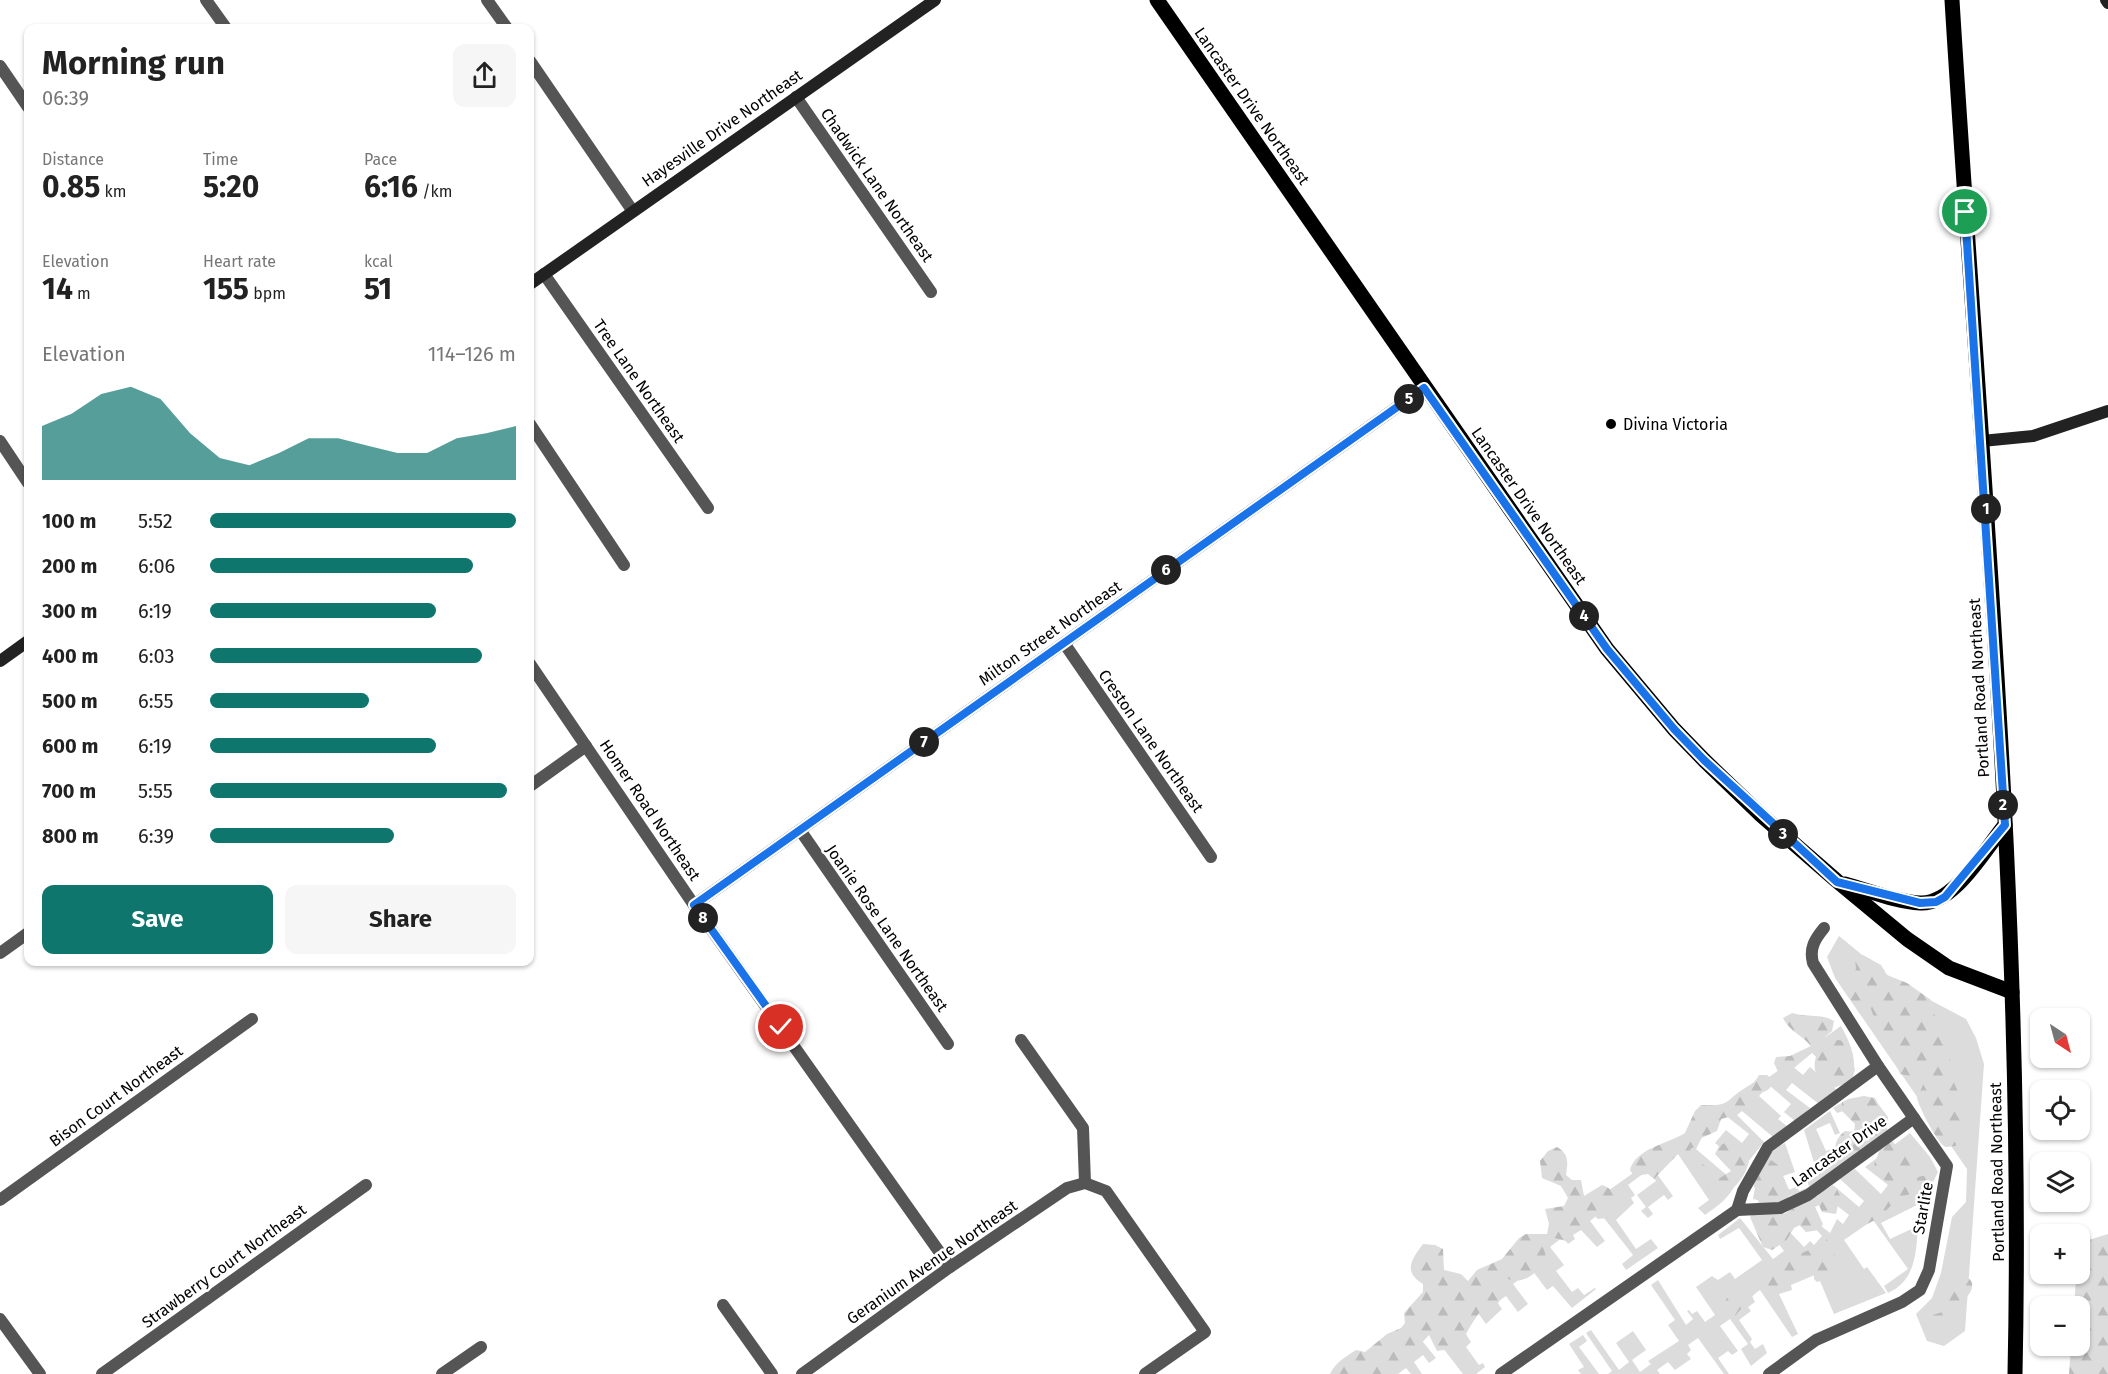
<!DOCTYPE html>
<html lang="en">
<head>
<meta charset="utf-8">
<style>
	:root { --surface:#fff; --page:#f6f6f6; --text:#222; --muted:#767676; --accent:#0f766e }
	body { margin:0; font-family:"Fira Sans",sans-serif; background:var(--page); color:var(--text); height:100vh; display:flex; flex-direction:column; font-size:22px; white-space:nowrap }
	* { box-sizing:border-box; margin:0 }
	p { font-size:20px; color:var(--muted) }
	.icon { flex:none; width:33px; height:33px; fill:none; stroke:currentColor; stroke-width:2; stroke-linecap:round; stroke-linejoin:round }
	.map { position:relative; flex:1; overflow:hidden }
	.details { position:absolute; left:24px; top:24px; width:510px; height:942px; display:flex; flex-direction:column; background:var(--surface); border-radius:12px; box-shadow:0 2px 4px #0004 }
	.details>* { flex:none }
	.needle { width:39px; rotate:144deg }
	.buttons { position:absolute; left:2030px; top:1008px; display:grid; gap:12px }
	.buttons a { display:grid; place-items:center; width:60px; height:60px; border-radius:12px; background:var(--surface); box-shadow:0 2px 4px #0004; font-size:30px }
	.pin { position:absolute; display:grid; place-items:center; width:51px; height:51px; color:#fff; margin:-26px; border:3px solid #fff; border-radius:50%; box-shadow:0 2px 6px #0007 }
	.km { position:absolute; width:30px; height:30px; margin:-15px; border-radius:50%; background:#222; color:#fff; font-size:16px; line-height:30px; text-align:center }
	.round { display:grid; place-items:center; flex:none; width:63px; height:63px; border-radius:12px; background:var(--page) }
	.headline { display:flex; align-items:center; justify-content:space-between; height:102px; padding:0 18px }
	h1 { font-size:33px; font-weight:700; line-height:45px }
	.figures { display:grid; grid-template-columns:repeat(3,1fr); gap:9px; height:102px; padding:6px 18px }
	.figures div { display:grid; align-content:center }
	.figures b { font-size:30px; font-weight:700 }
	.figures small { font-size:16px; font-weight:400 }
	.figures p { font-size:16px }
	.chart { height:168px; padding:12px 18px }
	.chart p { display:flex; justify-content:space-between }
	.chart svg { width:100%; height:108px; margin-top:6px; fill:var(--accent); opacity:.7 }
	.action { display:flex; gap:12px; margin-top:auto; padding:12px 18px }
	.action a { flex:1; height:69px; border-radius:12px; background:var(--accent); color:#fff; font-size:24px; font-weight:700; line-height:69px; text-align:center }
	.action a+a { background:var(--page); color:var(--text) }
	ul { padding:0 18px; list-style:none; font-size:20px }
	li { display:grid; grid-template-columns:96px 72px 1fr; align-items:center; height:45px }
	li i { height:15px; border-radius:8px; background:var(--accent) }
	.map>svg:first-child { display:block }
	.green { fill:#dcdcdc }
	.forest { fill:url(#forest-firs) }
	.lines { fill:none; stroke-linecap:round; stroke-linejoin:round }
	.street { stroke:#555; stroke-width:12 }
	.secondary { stroke:#222; stroke-width:12 }
	.primary { stroke:#000; stroke-width:15 }
	.route-casing { stroke:#fff; stroke-width:12 }
	.route { stroke:#1a73e8; stroke-width:8 }
	.poi-dot { fill:#000; stroke:#fff; stroke-width:2 }
	.labels { text-anchor:middle; dominant-baseline:central; stroke-width:5; stroke-linejoin:round; paint-order:stroke }
	.street-label { font-size:16px; fill:#000; stroke:#fff }
	.poi-label { font-size:16px; fill:#000; stroke:#fff; text-anchor:start }
</style>
</head>
<body>
<div class="map">
<svg width="2108" height="1374" viewBox="0 0 2108 1374">
	<defs>
		<pattern id="forest-firs" width="22" height="20" patternUnits="userSpaceOnUse" patternTransform="scale(1.5)"><rect width="22" height="20" fill="#dcdcdc"/><path d="M5 1l3.5 6h-7zM16 11l3.5 6h-7z" fill="#bbb"/></pattern>
	</defs>
	<rect width="100%" height="100%" fill="#fff"/>
	<g class="green">
		<polygon points="1839,936 1894,981 1966,1019 1976,1038 1984,1064 1965,1331 1944,1346 1927,1341 1916,1314 1932,1298 1941,1273 1952,1217 1966,1202 1967,1169 1835,978 1827,957"/>
		<path d="M1841,1026C1850,1043 1858,1059 1852,1078L1814,1049L1791,1065L1803,1075L1810,1067L1838,1091L1819,1104L1792,1083L1786,1090L1810,1108L1795,1121L1784,1112L1791,1104L1769,1085L1759,1096L1781,1116L1778,1119L1788,1127L1773,1137L1742,1111L1737,1115L1764,1142L1739,1173L1737,1160L1715,1143L1726,1130L1742,1143L1749,1134L1725,1115L1708,1135L1704,1133L1696,1149L1736,1183C1729,1198 1719,1205 1705,1215L1698,1208L1709,1200L1678,1154L1654,1170L1673,1196L1668,1200L1664,1195L1648,1207L1653,1214L1648,1218L1641,1211L1646,1207L1637,1195L1656,1181L1648,1170L1628,1185L1635,1195L1631,1198L1634,1203L1616,1220L1636,1249L1651,1239L1658,1248L1626,1270L1622,1264L1633,1255L1600,1213L1590,1221L1605,1241L1597,1247L1581,1230L1573,1235L1575,1239L1568,1244L1563,1237L1550,1247L1564,1265L1556,1271L1572,1292L1578,1288L1584,1295L1595,1288L1596,1289L1572,1308L1553,1286L1547,1290L1532,1270L1513,1284L1528,1304L1518,1312L1506,1296L1497,1302L1502,1309L1486,1324L1478,1313L1460,1326L1471,1342L1466,1347L1479,1365L1483,1363L1485,1367L1476,1374H1463L1429,1330L1419,1337L1436,1358L1429,1363L1423,1355L1414,1362L1422,1374H1411L1406,1368L1398,1374H1349Z"/>
		<path d="M1864,1096L1879,1105L1888,1117L1886,1129L1875,1141L1805,1192L1766,1202L1753,1199C1757,1176 1763,1154 1785,1143L1795,1172L1783,1176L1788,1190L1797,1187L1799,1191L1809,1187L1805,1173L1813,1170L1815,1166L1804,1130L1830,1111L1840,1133L1835,1135L1830,1123L1816,1129L1826,1151L1862,1139L1849,1109L1837,1113L1833,1108L1848,1099Z"/>
		<path d="M1910,1133L1930,1157L1938,1172L1923,1202L1881,1223L1890,1239L1918,1226C1916,1253 1916,1280 1888,1293L1884,1286L1908,1269L1873,1220L1844,1240L1864,1269L1867,1267L1886,1293L1834,1314L1817,1274L1791,1285L1792,1290L1779,1294L1798,1334L1792,1337L1760,1290L1752,1296L1755,1302L1748,1307L1751,1311L1739,1320L1752,1339L1750,1342L1755,1349L1763,1344L1767,1353L1751,1366L1741,1349L1748,1344L1730,1319L1720,1326L1738,1351L1732,1355L1728,1351L1718,1358L1729,1374H1724L1698,1338L1688,1345L1691,1350L1687,1354L1691,1359L1675,1370L1668,1362L1657,1370L1660,1374H1608L1612,1371L1586,1333L1591,1330L1619,1370L1629,1362L1616,1343L1633,1331L1646,1350L1632,1360L1640,1372L1651,1364L1648,1361L1679,1341L1668,1325L1675,1320L1651,1285L1658,1280L1686,1325L1693,1319L1687,1311L1689,1310L1692,1314L1697,1311L1705,1322L1715,1315L1696,1287L1712,1276L1718,1280L1730,1272L1735,1279L1762,1260L1739,1228L1720,1239L1718,1235L1740,1218L1773,1259L1784,1251L1768,1229L1783,1225L1804,1247L1810,1241L1814,1245L1822,1236L1813,1226L1806,1232L1791,1216L1801,1210L1830,1233L1837,1219L1843,1224L1849,1215L1836,1205L1825,1190L1833,1185L1859,1207L1864,1201L1840,1179L1855,1169L1881,1194L1888,1185L1865,1167Z"/>
		<polygon points="1583,1335 1587,1341 1579,1347 1599,1374 1581,1374 1578,1370 1584,1367 1569,1344"/>
	</g>
	<g class="forest">
		<path d="M1863,955L1881,965L1887,975L1907,983L1931,1000L1929,1005L1943,1030L1941,1042L1950,1055L1952,1078L1962,1101L1965,1120L1957,1132L1956,1146C1954,1146 1947,1147 1946,1147C1938,1145 1919,1107 1917,1098L1923,1085L1922,1078L1900,1074L1895,1059L1899,1055V1045L1877,1026L1871,1009L1852,1001L1845,991L1856,969L1855,958Z"/>
		<path d="M1792,1013C1808,1018 1821,1013 1834,1021L1832,1031L1825,1037L1843,1041L1855,1069L1852,1081L1831,1089C1820,1080 1811,1073 1816,1057L1812,1053L1789,1072L1779,1074L1774,1063L1776,1057L1790,1056L1811,1046C1802,1035 1789,1031 1783,1018Z"/>
		<path d="M1759,1075H1767L1772,1079C1773,1093 1761,1091 1751,1097L1748,1104L1737,1111L1736,1115L1721,1119L1717,1131L1699,1139L1698,1145L1690,1149L1692,1154L1710,1171L1715,1181L1731,1171L1715,1154L1719,1146L1733,1139L1749,1148C1753,1164 1740,1187 1724,1194V1200L1715,1198L1685,1155L1678,1154L1654,1179L1648,1174L1634,1176L1630,1170C1636,1148 1668,1144 1685,1133L1695,1111L1701,1105C1732,1106 1723,1102 1745,1088C1752,1084 1755,1082 1759,1075Z"/>
		<path d="M1864,1096L1875,1098C1883,1111 1887,1133 1893,1142C1906,1159 1910,1152 1918,1177L1927,1175L1928,1181L1913,1193L1898,1198L1879,1218L1846,1235L1834,1248L1835,1260L1827,1279L1817,1282L1814,1279L1813,1264H1807L1770,1294L1765,1290H1757L1752,1297L1750,1306L1745,1304L1735,1316L1721,1323L1717,1317L1728,1296L1764,1275L1765,1262L1773,1266L1820,1245L1846,1224L1900,1189L1888,1185L1874,1165L1881,1146L1865,1134L1864,1154L1844,1163C1832,1153 1833,1140 1845,1131L1854,1132L1855,1124L1842,1111V1102Z"/>
		<path d="M1557,1147C1569,1154 1568,1162 1566,1175L1572,1180H1581L1584,1196L1602,1185C1620,1191 1617,1205 1607,1218L1598,1219L1594,1215L1585,1228L1577,1229L1566,1241L1555,1238L1546,1240L1544,1248L1546,1259C1536,1276 1519,1288 1501,1275L1498,1283L1508,1290L1495,1307L1489,1302C1481,1308 1471,1325 1466,1334L1468,1338L1456,1348L1437,1351L1429,1335L1402,1364L1388,1368L1387,1374H1330C1336,1362 1344,1358 1356,1350L1365,1352L1387,1334L1401,1328L1405,1323L1404,1313L1423,1292V1284C1403,1272 1411,1260 1423,1244L1435,1245L1443,1249L1444,1270L1461,1274L1468,1281L1477,1270L1502,1259L1519,1238L1526,1234H1547L1549,1224L1545,1209L1564,1206L1568,1198L1561,1186L1542,1178L1540,1161L1548,1151Z"/>
		<polygon points="1771,1160 1778,1165 1790,1192 1784,1214 1811,1198 1818,1196 1822,1189 1837,1189 1840,1196 1836,1214 1822,1212 1819,1205 1815,1207 1823,1224 1819,1230 1806,1232 1800,1225 1794,1228 1786,1241 1772,1250 1763,1247 1750,1217 1759,1204 1753,1182 1764,1162"/>
		<polygon points="2108,1234 2108,1374 2069,1374 2071,1346 2079,1346 2079,1306 2074,1306 2079,1243"/>
		<path d="M1957,1273C1988,1281 1965,1302 1949,1312L1948,1331L1942,1334L1930,1331L1927,1323L1930,1316L1945,1311C1940,1293 1942,1284 1957,1273Z"/>
	</g>
	<g class="lines">
		<g class="street">
			<polyline points="206,0 226,28"/>
			<polyline points="487,0 507,28"/>
			<polyline points="530,61 632,210"/>
			<polyline points="0,66 28,107"/>
			<polyline points="796,97 931,292"/>
			<polyline points="544,274 708,508"/>
			<polyline points="530,424 624,565"/>
			<polyline points="0,441 28,483"/>
			<polyline points="1064,643 1211,857"/>
			<polyline points="530,664 694,905 950,1267"/>
			<polyline points="530,786 586,746"/>
			<polyline points="800,830 948,1044"/>
			<polyline points="694,905 1424,388"/>
			<polyline points="0,953 28,933"/>
			<polyline points="1021,1040 1083,1128 1085,1183"/>
			<polyline points="1878,1066 1768,1147 1743,1191 1737,1210 1780,1208 1808,1195 1914,1118"/>
			<polyline points="0,1200 252,1019"/>
			<polyline points="723,1305 772,1374"/>
			<polyline points="0,1319 40,1374"/>
			<polyline points="102,1374 366,1185"/>
			<polyline points="442,1374 481,1347"/>
			<polyline points="802,1374 950,1267 1067,1188 1085,1183 1106,1191 1205,1332 1145,1374"/>
			<polyline points="1501,1374 1737,1210"/>
			<path d="M1769,1374L1816,1340L1902,1302L1920,1290L1929,1270L1947,1166L1878,1066L1813,963C1809,948 1815,939 1824,928"/>
		</g>
		<g class="secondary">
			<polyline points="2106,0 2108,3"/>
			<polyline points="530,284 935,0"/>
			<polyline points="1982,441 2033,436 2108,411"/>
			<polyline points="0,661 28,641"/>
		</g>
		<g class="primary">
			<polyline points="1157,0 1607,649 1674,729 1704,760 1761,815 1837,881 1907,939 1949,968 2012,992"/>
			<path d="M1952,0C1980,457 2025,915 2015,1374"/>
			<path d="M1845,884C1868,890 1896,902 1920,903C1954,905 1985,849 2005,825"/>
		</g>
	</g>
	<g class="lines">
		<defs>
			<polyline id="route" points="781,1027 694,905 1424,388 1607,649 1674,729 1704,760 1837,882 1920,903 1936,902 1945,897 2005,825 1965,212"/>
		</defs>
		<use href="#route" class="route-casing"/>
		<use href="#route" class="route"/>
	</g>
	<circle class="poi-dot" cx="1611" cy="424" r="6"/>
	<g class="labels">
		<g class="street-label">
			<text transform="translate(1252 106) rotate(55)">Lancaster Drive Northeast</text>
			<text transform="translate(722 128) rotate(-35)">Hayesville Drive Northeast</text>
			<text transform="translate(877 185) rotate(55)">Chadwick Lane Northeast</text>
			<text transform="translate(639 381) rotate(55)">Tree Lane Northeast</text>
			<text transform="translate(1529 506) rotate(55)">Lancaster Drive Northeast</text>
			<text transform="translate(1050 633) rotate(-35)">Milton Street Northeast</text>
			<text transform="translate(1979 688) rotate(-93)">Portland Road Northeast</text>
			<text transform="translate(1151 741) rotate(55)">Creston Lane Northeast</text>
			<text transform="translate(650 810) rotate(56)">Homer Road Northeast</text>
			<text transform="translate(887 928) rotate(55)">Joanie Rose Lane Northeast</text>
			<text transform="translate(116 1096) rotate(-36)">Bison Court Northeast</text>
			<text transform="translate(1839 1151) rotate(-35)">Lancaster Drive</text>
			<text transform="translate(1997 1172) rotate(-91)">Portland Road Northeast</text>
			<text transform="translate(1923 1208) rotate(-80)">Starlite</text>
			<text transform="translate(932 1262) rotate(-35)">Geranium Avenue Northeast</text>
			<text transform="translate(224 1266) rotate(-36)">Strawberry Court Northeast</text>
		</g>
		<g class="poi-label">
			<text x="1623" y="424">Divina Victoria</text>
		</g>
	</g>
</svg>
<div class="buttons">
<a><svg class="needle" viewBox="-14 -14 28 28"><path d="M0-13l5 13h-10z" fill="#e53935"/><path d="M0 13l5-13h-10z" fill="#767676"/></svg></a>
<a><svg class="icon" aria-label="locate" viewBox="0 0 24 24"><circle cx="12" cy="12" r="6"/><path d="M12 2v4M12 18v4M2 12h4M18 12h4"/></svg></a>
<a><svg class="icon" aria-label="layers" viewBox="0 0 24 24"><path d="M12 4l9 5-9 5-9-5zM3 14l9 5 9-5"/></svg></a>
<a>+</a>
<a>−</a>
</div>
<div class="pin" style="left:1965px;top:212px;background:#1e9e55"><svg class="icon" aria-label="arrive" viewBox="0 0 24 24"><path d="M6 21V4h12l-3 4 3 4H6"/></svg></div>
<div class="pin" style="left:781px;top:1027px;background:#d93025"><svg class="icon" aria-label="check" viewBox="0 0 24 24"><path d="M5 12l5 5 9-10"/></svg></div>
<b class="km" style="left:1986px;top:509px">1</b>
<b class="km" style="left:2003px;top:805px">2</b>
<b class="km" style="left:1783px;top:834px">3</b>
<b class="km" style="left:1584px;top:616px">4</b>
<b class="km" style="left:1409px;top:399px">5</b>
<b class="km" style="left:1166px;top:570px">6</b>
<b class="km" style="left:924px;top:742px">7</b>
<b class="km" style="left:703px;top:918px">8</b>
<section class="details">
<div class="headline"><div><h1>Morning run</h1><p>06:39</p></div><a class="round"><svg class="icon" aria-label="share" viewBox="0 0 24 24"><path d="M12 15V3M7 8l5-5 5 5M5 13v7h14v-7"/></svg></a></div>
<div class="figures">
<div><p>Distance</p><b>0.85<small> km</small></b></div>
<div><p>Time</p><b>5:20</b></div>
<div><p>Pace</p><b>6:16<small> /km</small></b></div>
</div>
<div class="figures">
<div><p>Elevation</p><b>14<small> m</small></b></div>
<div><p>Heart rate</p><b>155<small> bpm</small></b></div>
<div><p>kcal</p><b>51</b></div>
</div>
<div class="chart"><p><span>Elevation</span>114–126 m</p>
<svg viewBox="0 0 160 44" preserveAspectRatio="none"><path d="M0 44V22L10 17L20 9L30 6L40 11L50 25L60 35L70 38L80 33L90 27L100 27L110 30L120 33L130 33L140 27L150 25L160 22V44z"/></svg>
</div>
<ul>
<li><b>100 m</b>5:52<i style="width:100%"></i></li>
<li><b>200 m</b>6:06<i style="width:86%"></i></li>
<li><b>300 m</b>6:19<i style="width:74%"></i></li>
<li><b>400 m</b>6:03<i style="width:89%"></i></li>
<li><b>500 m</b>6:55<i style="width:52%"></i></li>
<li><b>600 m</b>6:19<i style="width:74%"></i></li>
<li><b>700 m</b>5:55<i style="width:97%"></i></li>
<li><b>800 m</b>6:39<i style="width:60%"></i></li>
</ul>
<div class="action"><a>Save</a><a>Share</a></div>
</section>
</div>
</body>
</html>
